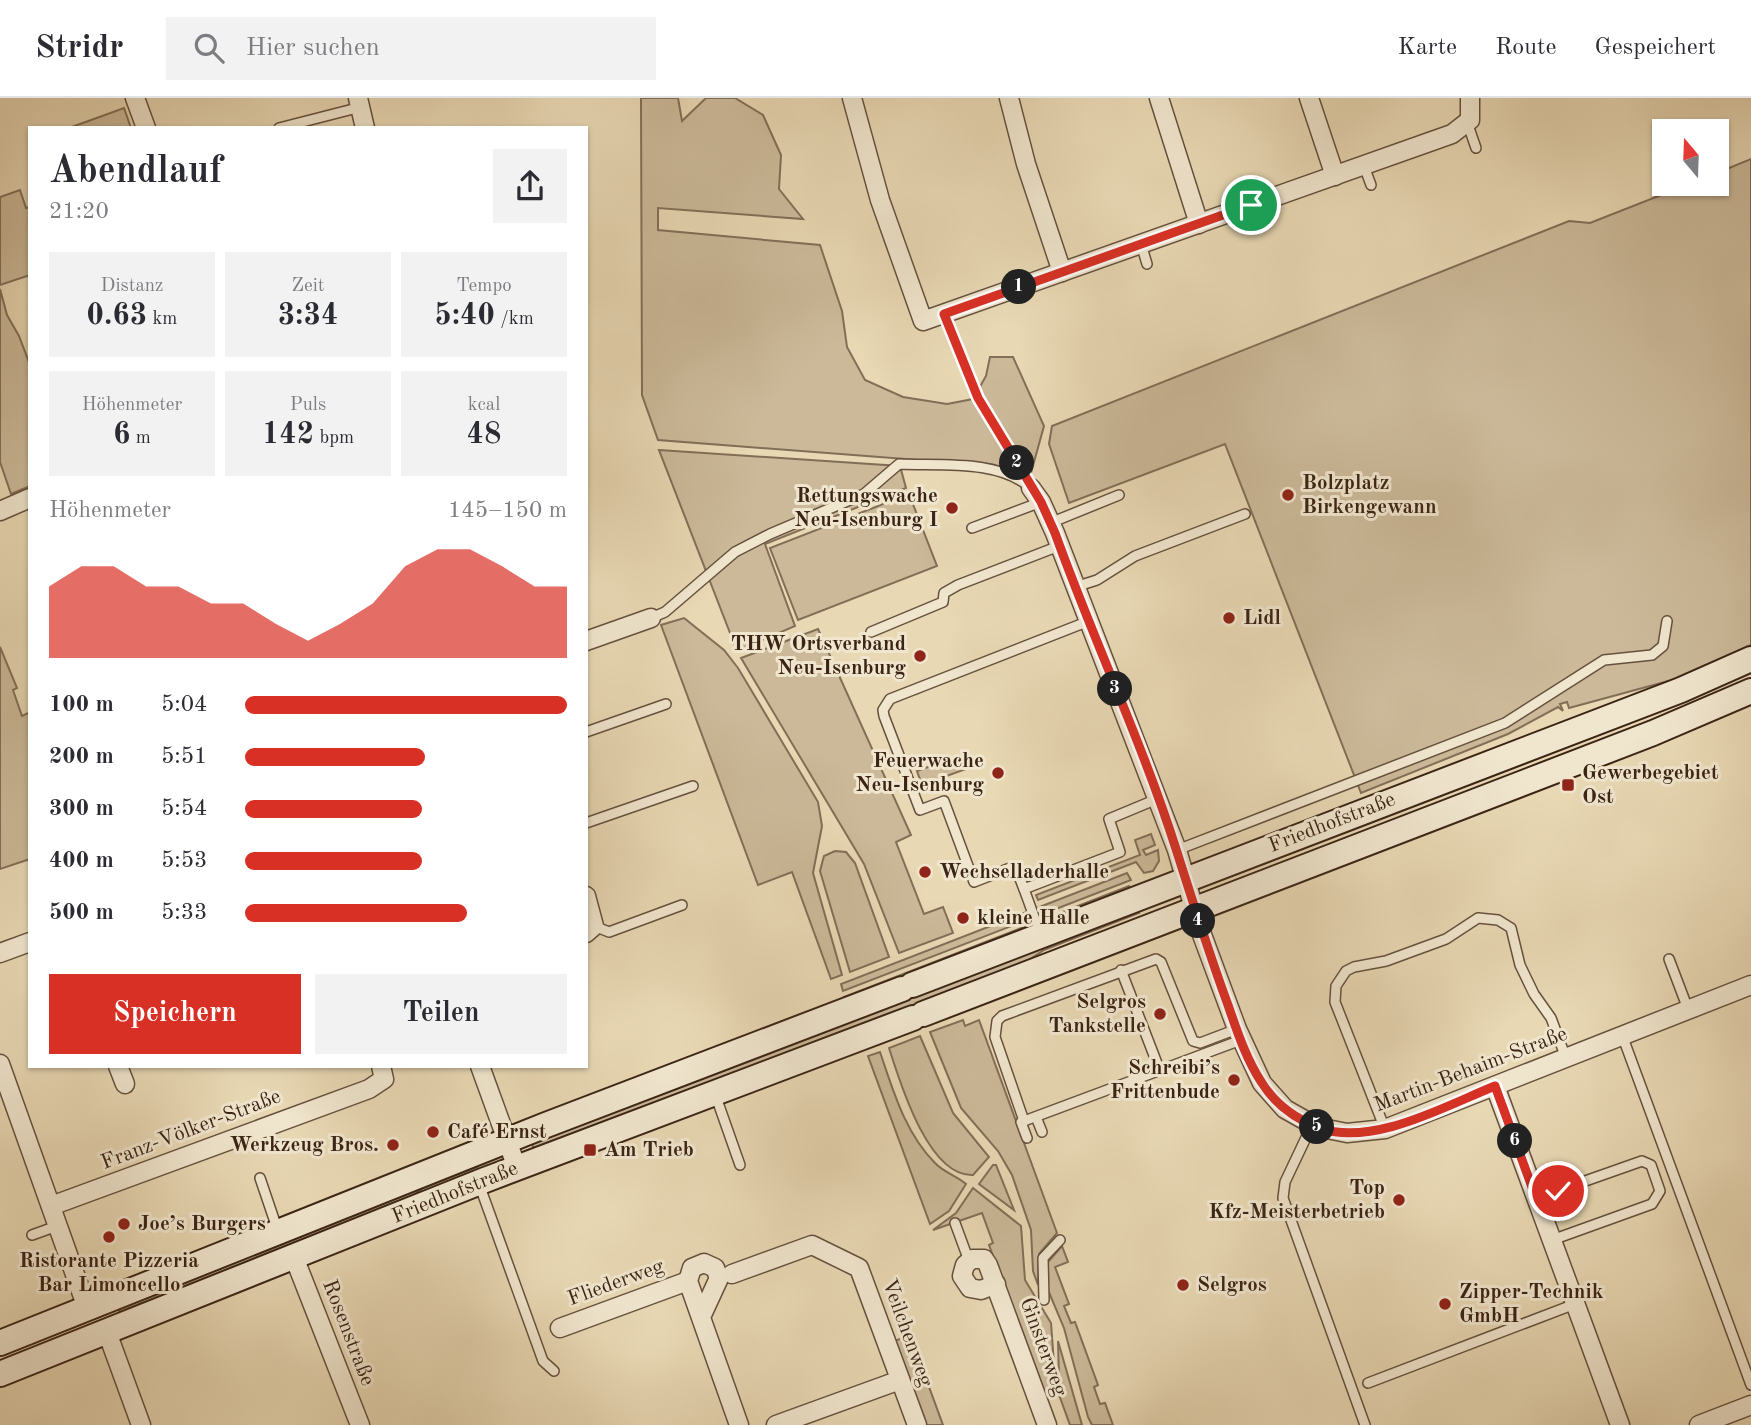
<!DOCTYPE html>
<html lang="de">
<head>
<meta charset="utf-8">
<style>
	:root { --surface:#fff; --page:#f2f2f3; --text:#2b2b33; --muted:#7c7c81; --line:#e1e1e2; --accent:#d93025 }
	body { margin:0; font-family:"Old Standard TT",serif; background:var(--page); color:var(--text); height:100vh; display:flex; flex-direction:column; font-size:26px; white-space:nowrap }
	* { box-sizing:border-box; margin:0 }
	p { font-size:23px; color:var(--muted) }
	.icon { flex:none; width:38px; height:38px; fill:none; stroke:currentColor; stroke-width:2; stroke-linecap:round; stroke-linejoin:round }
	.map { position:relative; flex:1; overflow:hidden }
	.sheet { position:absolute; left:28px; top:28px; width:560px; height:942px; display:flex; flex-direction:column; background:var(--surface); border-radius:0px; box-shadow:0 2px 5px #0004 }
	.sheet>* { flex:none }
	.needle { width:46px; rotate:341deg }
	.buttons { position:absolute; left:1652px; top:21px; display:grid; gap:14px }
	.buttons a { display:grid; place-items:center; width:77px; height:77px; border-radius:0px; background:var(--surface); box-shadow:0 2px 5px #0004; font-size:35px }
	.pin { position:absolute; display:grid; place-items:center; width:60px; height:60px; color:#fff; margin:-30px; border:4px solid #fff; border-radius:50%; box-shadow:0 2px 7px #0007 }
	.km { position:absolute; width:35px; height:35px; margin:-18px; border-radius:50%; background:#222; color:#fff; font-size:19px; line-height:35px; text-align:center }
	.round { display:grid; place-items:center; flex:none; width:74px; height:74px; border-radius:0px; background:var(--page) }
	.overview { display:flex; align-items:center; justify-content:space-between; height:119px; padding:0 21px }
	h1 { font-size:38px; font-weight:700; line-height:52px }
	.metrics { display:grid; grid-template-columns:repeat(3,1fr); gap:10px; height:119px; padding:7px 21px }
	.metrics div { display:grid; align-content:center; border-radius:0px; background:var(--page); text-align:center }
	.metrics b { font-size:30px; font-weight:700 }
	.metrics small { font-size:19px; font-weight:400 }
	.metrics p { font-size:19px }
	.chart { height:196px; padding:14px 21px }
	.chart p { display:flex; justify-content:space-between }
	.chart svg { width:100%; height:126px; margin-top:7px; fill:var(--accent); opacity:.7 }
	.primary-button { display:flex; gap:14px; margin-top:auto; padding:14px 21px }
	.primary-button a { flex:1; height:80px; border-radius:0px; background:var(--accent); color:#fff; font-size:28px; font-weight:700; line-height:80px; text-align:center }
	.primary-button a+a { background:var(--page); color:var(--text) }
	ul { padding:0 21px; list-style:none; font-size:23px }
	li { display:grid; grid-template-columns:112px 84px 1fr; align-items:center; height:52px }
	li i { height:18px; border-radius:9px; background:var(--accent) }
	header { display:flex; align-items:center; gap:42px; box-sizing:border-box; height:98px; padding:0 35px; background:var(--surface); border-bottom:2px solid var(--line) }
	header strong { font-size:33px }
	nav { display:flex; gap:38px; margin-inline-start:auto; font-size:24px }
	.search { width:490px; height:63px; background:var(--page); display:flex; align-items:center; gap:18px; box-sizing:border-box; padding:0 24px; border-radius:0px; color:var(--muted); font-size:26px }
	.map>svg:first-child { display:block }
	.green { fill:#cbb999; stroke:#836e58; stroke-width:2 }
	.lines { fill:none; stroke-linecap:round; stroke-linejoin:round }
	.service-casing { stroke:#66513e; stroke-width:12 }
	.minor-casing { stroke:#66513e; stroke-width:21 }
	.secondary-casing { stroke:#3b2416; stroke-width:28 }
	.service { stroke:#f0e6ce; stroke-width:9 }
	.minor { stroke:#f0e6ce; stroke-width:18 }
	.secondary { stroke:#f0e6ce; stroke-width:24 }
	.route-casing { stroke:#fff; stroke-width:14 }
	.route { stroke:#d93025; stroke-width:9 }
	.poi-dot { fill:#8f2418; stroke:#f0e6ce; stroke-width:2.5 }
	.labels { text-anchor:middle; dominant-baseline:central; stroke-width:6; stroke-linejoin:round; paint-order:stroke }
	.poi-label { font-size:21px; font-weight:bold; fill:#3b2416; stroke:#f0e6ce; text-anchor:start }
	.street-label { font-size:21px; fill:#3b2416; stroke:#f0e6ce }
</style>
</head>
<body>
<header>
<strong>Stridr</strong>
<div class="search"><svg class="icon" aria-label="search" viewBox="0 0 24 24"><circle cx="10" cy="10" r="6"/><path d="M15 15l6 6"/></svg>Hier suchen</div>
<nav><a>Karte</a><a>Route</a><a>Gespeichert</a></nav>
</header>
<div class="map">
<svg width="1751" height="1327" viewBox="0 0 1751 1327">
	<rect width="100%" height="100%" fill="#e8d8b4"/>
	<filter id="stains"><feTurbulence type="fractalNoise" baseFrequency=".00286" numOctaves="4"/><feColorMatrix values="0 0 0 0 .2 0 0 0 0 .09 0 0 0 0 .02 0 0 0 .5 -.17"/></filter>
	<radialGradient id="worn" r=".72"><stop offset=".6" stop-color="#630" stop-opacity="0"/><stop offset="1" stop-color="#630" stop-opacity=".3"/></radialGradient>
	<g class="green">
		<polygon points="641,0 678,0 682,23 706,0 735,0 763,17 781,57 779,91 803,121 658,110 658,132 820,147 842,213 847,249 865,282 903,299 947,306 973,301 986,278 990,259 1013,259 1044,328 1029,382 1017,373 997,368 658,342 642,297"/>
		<polygon points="124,10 131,30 69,30"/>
		<polygon points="1751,61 1751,547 1672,582 1569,610 1567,604 1560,606 1563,613 1558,609 1508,636 1361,695 1225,346 1069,405 1049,346 1052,328 1569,123 1590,125 1689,86 1717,86 1717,75"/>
		<polygon points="20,92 26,110 30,109 30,177 0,187 0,99"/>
		<polygon points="0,191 7,217 19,238 30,267 30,388 11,396 0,364"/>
		<polygon points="659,352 900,368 906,390 765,446 795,528 737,553"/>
		<polygon points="909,396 937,468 798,522 770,450"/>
		<polygon points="684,520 724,552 738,570 818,704 822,728 813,775 842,877 831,881 792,774 758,787 661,527"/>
		<polygon points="818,531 911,737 896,744 924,816 943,809 953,835 899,855 864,766 741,560"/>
		<polygon points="0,549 17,590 13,592 22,618 30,614 30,761 0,771"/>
		<polygon points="961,657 966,671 922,687 917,673"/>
		<polygon points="1151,736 1155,747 1143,752 1146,757 1158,752 1159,763 1153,773 1144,775 1136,764 1038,802 1036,797 1140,757 1135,742"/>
		<polygon points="835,753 846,754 855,765 889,859 850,874 820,773 824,758"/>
		<polygon points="1127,775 1131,782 843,893 841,886"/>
		<polygon points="1129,788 1131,793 846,903 844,899"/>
		<polygon points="1137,809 1139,815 1044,852 1020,868 535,1054 531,1043"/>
		<polygon points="963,922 965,928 979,922 1057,1135 1039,1156 1038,1187 1033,1173 1031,1132 1012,1077 998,1053 961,1010 930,934"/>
		<path d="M920,938L953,1015L989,1059L973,1077C928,1079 900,984 889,950Z"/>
		<path d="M880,954C893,992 905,1035 935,1065C943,1074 957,1078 966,1086L949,1113L930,1126L868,958Z"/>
		<polygon points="475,1064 477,1069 423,1090 408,1101 119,1214 119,1209"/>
		<polygon points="993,1067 996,1067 1014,1112 979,1086"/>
		<polygon points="973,1090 1021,1128 1025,1182 1051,1225 1055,1280 1053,1290 1044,1296 989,1147 993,1145 982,1115 933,1132 956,1115"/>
		<polygon points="1062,1148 1068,1164 1055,1169 1069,1206 1064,1208 1071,1225 1075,1224 1098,1287 1094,1289 1100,1306 1105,1305 1113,1327 1092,1327 1088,1319 1064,1230 1048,1192 1048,1164"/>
		<polygon points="910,1237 943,1327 922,1327 892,1244"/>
		<polygon points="1058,1243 1082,1327 1070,1327 1058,1294 1053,1296 1059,1282"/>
	</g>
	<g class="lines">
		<defs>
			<g id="service">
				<polyline points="1467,24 1476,50"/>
				<polyline points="279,30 361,9"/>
				<polyline points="1364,68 1371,87"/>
				<polyline points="1251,107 1257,127"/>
				<polyline points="1141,146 1147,166"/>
				<polyline points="944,216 978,300 1029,386"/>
				<polyline points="1050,425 1119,397"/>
				<polyline points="972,430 1041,404"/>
				<polyline points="1075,489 1097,482 1135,458 1245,416"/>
				<path d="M651,520L665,514L735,454L770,436L864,396L899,366C940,368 998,361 1031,390"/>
				<polyline points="1089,523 890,601 883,612 884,618 920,712 944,703 974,784 1015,768 1024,791 1120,754 1109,721 1157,701"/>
				<polyline points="871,534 943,504 944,495 958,487 1059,448"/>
				<polyline points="586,634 666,606"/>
				<polyline points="586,725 693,688"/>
				<polyline points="1177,752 1505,625 1604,562 1652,557 1663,548 1667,523"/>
				<polyline points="1024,791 1040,835"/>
				<polyline points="594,828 609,834 682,807"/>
				<polyline points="1669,861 1688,911"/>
				<polyline points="1121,872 1160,973"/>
				<polyline points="1622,937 1751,1287"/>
				<polyline points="715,996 740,1067"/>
				<polyline points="1036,1019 1042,1034"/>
				<polyline points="1024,1023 1241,942"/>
				<polyline points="1312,1027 1285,1084 1283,1100 1365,1327"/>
				<polyline points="1385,1031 1335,904 1336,888 1346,873 1354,869 1386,863 1446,841 1478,820 1498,822 1511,830 1520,867 1534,896 1551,920 1566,960"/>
				<polyline points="1027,1040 1021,1024 1024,1023 995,939 997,923 1002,918 1156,861 1161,864 1193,943 1200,945 1237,931"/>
				<polyline points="260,1080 278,1133"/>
				<polyline points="479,1086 543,1263 554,1273"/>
				<polyline points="1537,1100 1642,1063 1651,1067 1660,1093 1652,1106 1552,1142"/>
				<polyline points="955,1125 969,1163"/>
				<polyline points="32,1137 57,1128"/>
				<polyline points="1044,1202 1043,1160 1060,1142"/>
				<polyline points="1368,1285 1575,1206"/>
			</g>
			<g id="minor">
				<polyline points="135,0 146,30"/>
				<polyline points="358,0 365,30"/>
				<polyline points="852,0 880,102 923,223 1452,36 1470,22 1470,0"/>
				<polyline points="1009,0 1026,66 1062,174"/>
				<polyline points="1159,0 1199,126"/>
				<polyline points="1309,0 1335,78"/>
				<polyline points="1031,390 1041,404 1055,435 1177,752 1201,834 1237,931 1262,985 1285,1011 1317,1029 1347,1035 1385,1031 1751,887"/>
				<polyline points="0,413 30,400"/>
				<polyline points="586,543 651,520"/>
				<polyline points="586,798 594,828 586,835"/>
				<polyline points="0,855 30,844"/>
				<polyline points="0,966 87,1210"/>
				<polyline points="118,968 125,986"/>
				<polyline points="480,968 517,1070"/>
				<polyline points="1495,988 1620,1327"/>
				<polyline points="51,1108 369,991 384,981 381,968"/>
				<polyline points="294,1159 360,1327"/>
				<polyline points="732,1176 812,1147 859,1170 917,1327"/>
				<polyline points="996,1186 981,1192 970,1190 962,1178 965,1167 972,1161 984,1161 988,1167 1047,1327"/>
				<polyline points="701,1219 719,1180 715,1170 704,1165 692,1170 688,1183 739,1327"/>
				<polyline points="560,1230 688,1183"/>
				<polyline points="107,1234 141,1327"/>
				<polyline points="776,1327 900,1282"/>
				<polyline points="1699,1327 1751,1307"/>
			</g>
			<g id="secondary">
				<polyline points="912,887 1681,592 1751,561"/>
				<polyline points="923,916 1653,635 1751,593"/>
				<polyline points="0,1245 546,1027 902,891"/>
				<polyline points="0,1276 485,1082 913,920"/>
			</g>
		</defs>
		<use href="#service" class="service-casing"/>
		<use href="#minor" class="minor-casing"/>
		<use href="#secondary" class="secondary-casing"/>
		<use href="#service" class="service"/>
		<use href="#minor" class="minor"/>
		<use href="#secondary" class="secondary"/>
	</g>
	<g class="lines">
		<defs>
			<path id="route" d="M1251,107L944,216L978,300L1041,404L1055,435C1093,541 1142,644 1176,751C1193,804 1209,856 1228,907C1237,933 1246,961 1262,985C1275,1006 1296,1021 1319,1030C1373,1049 1445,1008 1495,988L1536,1100L1558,1093"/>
		</defs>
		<use href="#route" class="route-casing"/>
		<use href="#route" class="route"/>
	</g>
	<g class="poi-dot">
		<circle cx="1288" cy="397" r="7"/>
		<circle cx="952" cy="410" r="7"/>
		<circle cx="1229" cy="520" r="7"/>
		<circle cx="920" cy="558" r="7"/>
		<circle cx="998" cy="675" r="7"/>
		<rect x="1561" y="680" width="14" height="14" rx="3.5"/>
		<circle cx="925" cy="774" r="7"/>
		<circle cx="963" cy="820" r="7"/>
		<circle cx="1160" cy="916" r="7"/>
		<circle cx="1234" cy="982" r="7"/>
		<circle cx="433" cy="1034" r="7"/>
		<circle cx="393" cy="1047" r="7"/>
		<rect x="583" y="1045" width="14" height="14" rx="3.5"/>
		<circle cx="1399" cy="1102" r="7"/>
		<circle cx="124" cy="1126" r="7"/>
		<circle cx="109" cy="1139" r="7"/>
		<circle cx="1183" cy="1187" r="7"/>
		<circle cx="1445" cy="1206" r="7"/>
	</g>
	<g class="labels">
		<g class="poi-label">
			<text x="1302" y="385">Bolzplatz<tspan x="1302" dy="24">Birkengewann</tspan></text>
			<text x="938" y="398" text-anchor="end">Rettungswache<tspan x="938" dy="24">Neu-Isenburg I</tspan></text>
			<text x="1243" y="520">Lidl</text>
			<text x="906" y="546" text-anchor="end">THW Ortsverband<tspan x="906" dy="24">Neu-Isenburg</tspan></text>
			<text x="984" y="663" text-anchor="end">Feuerwache<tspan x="984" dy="24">Neu-Isenburg</tspan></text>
			<text x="1582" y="675">Gewerbegebiet<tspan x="1582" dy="24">Ost</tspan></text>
			<text x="939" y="774">Wechselladerhalle</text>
			<text x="977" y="820">kleine Halle</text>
			<text x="1146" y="904" text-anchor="end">Selgros<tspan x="1146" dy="24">Tankstelle</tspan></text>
			<text x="1220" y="970" text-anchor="end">Schreibi’s<tspan x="1220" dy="24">Frittenbude</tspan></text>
			<text x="447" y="1034">Café Ernst</text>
			<text x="379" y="1047" text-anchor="end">Werkzeug Bros.</text>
			<text x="604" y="1052">Am Trieb</text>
			<text x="1385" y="1090" text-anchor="end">Top<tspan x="1385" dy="24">Kfz-Meisterbetrieb</tspan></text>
			<text x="138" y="1126">Joe’s Burgers</text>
			<text x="109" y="1163" text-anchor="middle">Ristorante Pizzeria<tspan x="109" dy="24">Bar Limoncello</tspan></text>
			<text x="1197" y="1187">Selgros</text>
			<text x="1459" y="1194">Zipper-Technik<tspan x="1459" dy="24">GmbH</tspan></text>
		</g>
		<g class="street-label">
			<text transform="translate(1332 725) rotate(-21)">Friedhofstraße</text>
			<text transform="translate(1471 972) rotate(-21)">Martin-Behaim-Straße</text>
			<text transform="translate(191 1032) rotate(-21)">Franz-Völker-Straße</text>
			<text transform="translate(455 1095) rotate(-22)">Friedhofstraße</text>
			<text transform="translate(616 1185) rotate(-20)">Fliederweg</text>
			<text transform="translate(348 1235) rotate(69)">Rosenstraße</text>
			<text transform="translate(907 1235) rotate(70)">Veilchenweg</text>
			<text transform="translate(1043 1249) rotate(70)">Ginsterweg</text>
		</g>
	</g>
	<rect width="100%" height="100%" filter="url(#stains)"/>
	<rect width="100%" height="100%" fill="url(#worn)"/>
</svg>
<div class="buttons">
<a><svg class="needle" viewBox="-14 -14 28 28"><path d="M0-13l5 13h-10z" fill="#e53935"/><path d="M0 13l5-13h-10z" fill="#7c7c81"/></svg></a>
</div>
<div class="pin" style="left:1251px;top:107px;background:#1e9e55"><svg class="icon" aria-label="arrive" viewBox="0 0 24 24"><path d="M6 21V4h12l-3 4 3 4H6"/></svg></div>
<div class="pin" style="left:1558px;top:1093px;background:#d93025"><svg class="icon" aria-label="check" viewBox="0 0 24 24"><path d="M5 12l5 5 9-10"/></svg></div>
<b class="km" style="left:1019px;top:189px">1</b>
<b class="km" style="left:1017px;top:365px">2</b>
<b class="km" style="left:1115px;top:591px">3</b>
<b class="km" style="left:1198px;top:823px">4</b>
<b class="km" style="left:1317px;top:1029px">5</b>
<b class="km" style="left:1515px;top:1043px">6</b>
<section class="sheet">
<div class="overview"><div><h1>Abendlauf</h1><p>21:20</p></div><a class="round"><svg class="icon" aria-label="share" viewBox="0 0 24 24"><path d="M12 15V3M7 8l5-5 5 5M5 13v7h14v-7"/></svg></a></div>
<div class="metrics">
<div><p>Distanz</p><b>0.63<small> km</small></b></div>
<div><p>Zeit</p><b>3:34</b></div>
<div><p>Tempo</p><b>5:40<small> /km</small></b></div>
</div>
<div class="metrics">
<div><p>Höhenmeter</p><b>6<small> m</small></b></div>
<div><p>Puls</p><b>142<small> bpm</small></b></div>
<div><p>kcal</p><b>48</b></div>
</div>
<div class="chart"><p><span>Höhenmeter</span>145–150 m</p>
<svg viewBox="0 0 160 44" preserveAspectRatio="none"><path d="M0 44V19L10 12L20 12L30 19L40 19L50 25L60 25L70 32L80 38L90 32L100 25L110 12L120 6L130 6L140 12L150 19L160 19V44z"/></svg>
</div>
<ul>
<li><b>100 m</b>5:04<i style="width:100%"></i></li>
<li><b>200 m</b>5:51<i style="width:56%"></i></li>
<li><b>300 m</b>5:54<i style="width:55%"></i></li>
<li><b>400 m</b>5:53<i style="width:55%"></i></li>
<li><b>500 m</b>5:33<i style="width:69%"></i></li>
</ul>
<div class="primary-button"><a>Speichern</a><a>Teilen</a></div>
</section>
</div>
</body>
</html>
